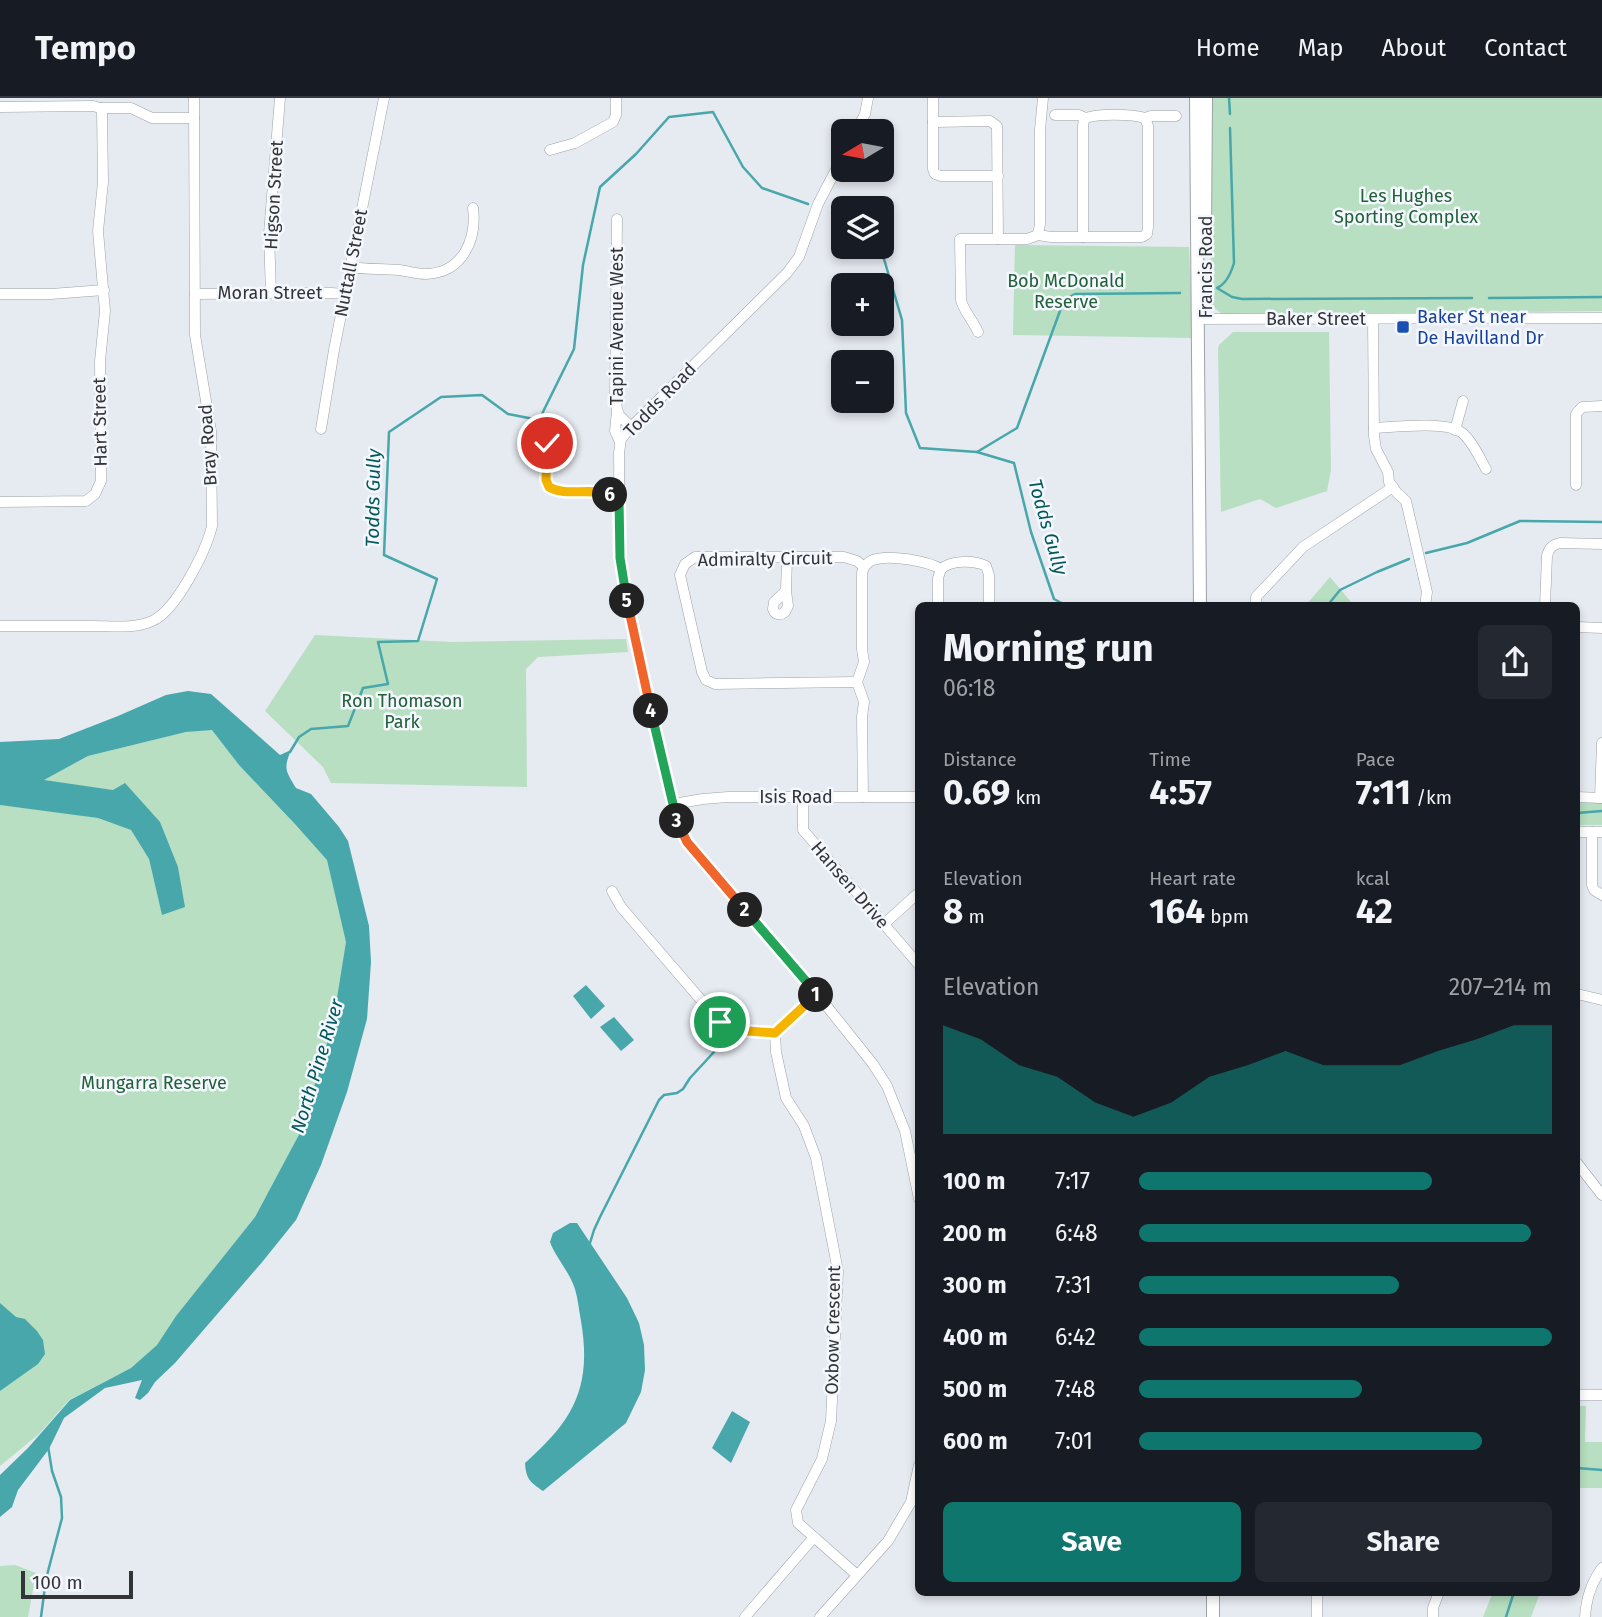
<!DOCTYPE html>
<html lang="en">
<head>
<meta charset="utf-8">
<style>
	:root { --surface:#171b24; --page:#242831; --text:#f1f3f6; --muted:#9ea1a6; --line:#363941; --accent:#0f766e }
	body { margin:0; font-family:"Fira Sans",sans-serif; background:var(--page); color:var(--text); height:100vh; display:flex; flex-direction:column; font-size:26px; white-space:nowrap }
	* { box-sizing:border-box; margin:0 }
	p { font-size:23px; color:var(--muted) }
	.icon { flex:none; width:38px; height:38px; fill:none; stroke:currentColor; stroke-width:2; stroke-linecap:round; stroke-linejoin:round }
	.map { position:relative; flex:1; overflow:hidden }
	.sheet { position:absolute; left:915px; top:504px; width:665px; height:994px; display:flex; flex-direction:column; background:var(--surface); border-radius:10px; box-shadow:0 4px 10px #0003 }
	.sheet>* { flex:none }
	.needle { width:46px; rotate:260deg }
	.controls { position:absolute; left:831px; top:21px; display:grid; gap:14px }
	.controls a { display:grid; place-items:center; width:63px; height:63px; border-radius:10px; background:var(--surface); box-shadow:0 4px 10px #0003; font-size:35px }
	.scale { position:absolute; left:21px; bottom:18px; width:112px; box-sizing:border-box; padding-left:7px; border:4px solid #323436; border-top:0; font-size:19px; line-height:24px; white-space:nowrap; color:#323436; -webkit-text-stroke:5px #f4f7fe; paint-order:stroke }
	.pin { position:absolute; display:grid; place-items:center; width:60px; height:60px; color:#fff; margin:-30px; border:4px solid #fff; border-radius:50%; box-shadow:0 2px 7px #0007 }
	.km { position:absolute; width:35px; height:35px; margin:-18px; border-radius:50%; background:#222; color:#fff; font-size:19px; line-height:35px; text-align:center }
	.round { display:grid; place-items:center; flex:none; width:74px; height:74px; border-radius:10px; background:var(--page) }
	.overview { display:flex; align-items:center; justify-content:space-between; height:119px; padding:0 28px }
	h1 { font-size:38px; font-weight:700; line-height:52px }
	.stats { display:grid; grid-template-columns:repeat(3,1fr); gap:10px; height:119px; padding:7px 28px }
	.stats div { display:grid; align-content:center }
	.stats b { font-size:35px; font-weight:700 }
	.stats small { font-size:19px; font-weight:400 }
	.stats p { font-size:19px }
	.chart { height:196px; padding:14px 28px }
	.chart p { display:flex; justify-content:space-between }
	.chart svg { width:100%; height:126px; margin-top:7px; fill:var(--accent); opacity:.7 }
	.button { display:flex; gap:14px; margin-top:auto; padding:14px 28px }
	.button a { flex:1; height:80px; border-radius:10px; background:var(--accent); color:#fff; font-size:28px; font-weight:700; line-height:80px; text-align:center }
	.button a+a { background:var(--page); color:var(--text) }
	ul { padding:0 28px; list-style:none; font-size:23px }
	li { display:grid; grid-template-columns:112px 84px 1fr; align-items:center; height:52px }
	li i { height:18px; border-radius:9px; background:var(--accent) }
	header { display:flex; align-items:center; gap:42px; box-sizing:border-box; height:98px; padding:0 35px; background:var(--surface); border-bottom:2px solid var(--line) }
	header strong { font-size:33px }
	nav { display:flex; gap:38px; margin-inline-start:auto; font-size:24px }
	.map>svg:first-child { display:block }
	.green { fill:#b8dfc1 }
	.water { fill:#47a7aa }
	.lines { fill:none; stroke-linecap:round; stroke-linejoin:round }
	.stream { stroke:#47a7aa; stroke-width:2.5 }
	.minor-casing { stroke:#9ea1a8; stroke-width:11 }
	.major-casing { stroke:#9ea1a8; stroke-width:14 }
	.minor { stroke:#fff; stroke-width:10 }
	.major { stroke:#fff; stroke-width:12 }
	.split-1-casing { stroke:#fff; stroke-width:14 }
	.split-2-casing { stroke:#fff; stroke-width:14 }
	.split-3-casing { stroke:#fff; stroke-width:14 }
	.split-4-casing { stroke:#fff; stroke-width:14 }
	.split-5-casing { stroke:#fff; stroke-width:14 }
	.split-6-casing { stroke:#fff; stroke-width:14 }
	.split-7-casing { stroke:#fff; stroke-width:14 }
	.split-1 { stroke:#f5b400; stroke-width:9 }
	.split-2 { stroke:#22a559; stroke-width:9 }
	.split-3 { stroke:#f0652b; stroke-width:9 }
	.split-4 { stroke:#22a559; stroke-width:9 }
	.split-5 { stroke:#f0652b; stroke-width:9 }
	.split-6 { stroke:#22a559; stroke-width:9 }
	.split-7 { stroke:#f5b400; stroke-width:9 }
	.transit-dot { fill:#1a4fb4; stroke:#f4f7fe; stroke-width:2.5 }
	.labels { text-anchor:middle; dominant-baseline:central; stroke-width:5; stroke-linejoin:round; paint-order:stroke }
	.street-label { font-size:18px; fill:#323436; stroke:#f4f7fe }
	.park-label { font-size:18px; fill:#216137; stroke:#f4f7fe }
	.transit-label { font-size:18px; fill:#164399; stroke:#f4f7fe; text-anchor:start }
	.water-label { font-size:19px; font-style:italic; fill:#00585a; stroke:#f4f7fe }
</style>
</head>
<body>
<header>
<strong>Tempo</strong>
<nav><a>Home</a><a>Map</a><a>About</a><a>Contact</a></nav>
</header>
<div class="map">
<svg width="1602" height="1519" viewBox="0 0 1602 1519">
	<rect width="100%" height="100%" fill="#e6eaf1"/>
	<g class="green">
		<polygon points="1209,0 1602,0 1602,213 1455,215 1222,216 1213,209 1211,204"/>
		<polygon points="1015,147 1189,149 1193,240 1013,237"/>
		<polygon points="1233,234 1329,234 1331,372 1327,393 1276,410 1260,401 1221,414 1218,251 1219,247"/>
		<polygon points="1330,479 1351,504 1347,507 1306,507"/>
		<polygon points="315,537 452,544 626,541 628,554 538,559 526,571 527,689 331,685 323,669 265,613"/>
		<polygon points="212,631 239,667 322,751 327,762 350,851 337,900 333,925 294,1059 265,1100 255,1119 176,1218 157,1247 131,1270 69,1302 39,1336 0,1368 0,707 36,711 56,710 68,715 98,720 131,732 149,761 162,816 184,809 178,769 113,692 42,683 88,658 186,634"/>
		<rect x="1577" y="704" width="25" height="23"/>
		<polygon points="1577,1308 1586,1308 1585,1344 1602,1344 1602,1390 1579,1390 1577,1395"/>
		<polygon points="15,1467 36,1475 28,1519 0,1519 0,1468"/>
		<polygon points="1493,1494 1540,1494 1540,1495 1531,1519 1483,1519"/>
	</g>
	<g class="water">
		<path d="M188,593L211,596L280,657L291,652C283,671 286,673 296,690L311,696L339,729L348,743L369,828L371,864L367,921L347,994L321,1067L296,1122L263,1163L175,1265L155,1284L148,1295L140,1302L135,1300L142,1282L105,1290L64,1320L49,1351L18,1392L12,1409L0,1419V1377L28,1350L70,1302L131,1270L157,1247L176,1218L255,1119L301,1033L333,925L346,844L327,762L295,726L239,667L212,632L186,634L88,658L44,682L113,692L125,685L160,724L178,769L185,809L162,817L149,761L131,732L98,720L0,707V644L59,641L118,618L166,597Z"/>
		<polygon points="586,887 605,908 591,921 573,898"/>
		<polygon points="614,919 634,942 621,953 600,929"/>
		<path d="M570,1125H577L627,1200L639,1225L644,1247L645,1272L641,1294L626,1325L543,1393C530,1384 526,1381 525,1365C574,1322 592,1289 581,1223C579,1213 578,1201 575,1191C569,1173 556,1160 550,1144L553,1135Z"/>
		<polygon points="0,1205 16,1219 25,1221 37,1233 43,1242 45,1256 38,1266 0,1293"/>
		<polygon points="732,1313 750,1324 731,1365 712,1350"/>
	</g>
	<g class="lines">
		<g class="stream">
			<polyline points="1229,0 1230,16"/>
			<path d="M1230,30L1234,165C1231,175 1226,186 1217,190L1232,199L1242,201L1472,200"/>
			<polyline points="832,115 844,125"/>
			<polyline points="870,149 884,161 902,222 906,315 920,350 977,354 1014,365 1031,434 1054,501 1067,508"/>
			<polyline points="1489,200 1602,199"/>
			<polyline points="977,354 1017,330 1064,202 1075,196 1180,195"/>
			<polyline points="1426,455 1467,445 1520,423 1602,424"/>
			<polyline points="1327,508 1340,492 1377,474 1409,461"/>
			<polyline points="290,654 299,639 311,631 348,628 363,590 388,586 378,544 418,543 437,481 384,457 389,334 441,299 482,297 508,316 539,322 574,251 583,167 600,89 636,56 669,19 713,14 743,69 762,90 808,106"/>
			<polyline points="1577,715 1602,713"/>
			<polyline points="590,1145 594,1132 600,1119 659,1002 664,997 677,995 683,991 690,980 714,954"/>
			<polyline points="1577,1370 1602,1372"/>
			<polyline points="41,1519 46,1481 62,1420 61,1399 52,1373 48,1348"/>
			<polyline points="1506,1519 1514,1494"/>
		</g>
		<defs>
			<g id="minor">
				<polyline points="933,0 933,71 935,76 941,78 998,78"/>
				<polyline points="0,9 93,8 100,10 102,14 103,84 98,133 105,213 100,263 101,383 95,396 86,403 0,404"/>
				<polyline points="100,10 131,10 152,20 194,20"/>
				<polyline points="1055,17 1079,17 1085,20"/>
				<polyline points="933,24 990,23 997,28 998,141"/>
				<polyline points="856,33 865,16 868,0"/>
				<polyline points="550,52 575,45 613,24 616,17 616,0"/>
				<polyline points="844,56 818,106 799,159 787,175 631,329 621,341 619,355 620,467 636,550 681,735 695,754 817,896 873,966 887,988 905,1033 919,1101"/>
				<polyline points="617,121 615,304 619,317 631,329"/>
				<polyline points="1038,137 1051,139 1142,139 1147,136 1148,129 1148,28 1145,20"/>
				<polyline points="1038,137 1040,126 1040,32 1043,0"/>
				<path d="M1083,139V28L1084,21C1095,15 1133,16 1145,20L1151,18H1176"/>
				<path d="M351,169C367,172 383,170 399,172C408,173 417,176 426,176C463,175 477,141 473,110"/>
				<polyline points="271,195 269,136 280,0"/>
				<polyline points="0,196 51,196 104,192"/>
				<polyline points="195,196 331,195 345,196"/>
				<polyline points="1197,221 1602,220"/>
				<polyline points="1373,221 1374,338 1376,351 1388,374 1389,384 1397,395 1406,403 1427,494 1425,508"/>
				<path d="M978,234C973,222 964,214 961,202L960,141H1027L1038,137"/>
				<polyline points="617,313 615,333 620,344"/>
				<path d="M1374,330C1394,329 1445,323 1461,334C1472,342 1479,359 1486,371"/>
				<polyline points="321,331 334,252 384,0"/>
				<polyline points="1455,332 1463,303"/>
				<polyline points="532,356 546,356 546,345"/>
				<path d="M546,356L547,384L554,392C573,396 603,395 619,383"/>
				<polyline points="1576,387 1576,316 1582,309 1602,308"/>
				<path d="M864,469C868,465 869,463 873,462C889,456 927,463 941,471"/>
				<path d="M941,471C951,462 974,462 986,468L989,477V508"/>
				<path d="M786,493L774,504L773,511C775,517 780,518 785,514L788,508L786,493L787,460"/>
				<polyline points="938,508 938,480 941,471"/>
				<polyline points="1256,508 1256,499 1303,449 1393,389"/>
				<path d="M1545,508L1547,458C1549,450 1552,447 1560,445L1602,446"/>
				<path d="M0,528C31,528 62,528 93,528C112,528 135,531 152,523C176,513 206,453 212,428L211,333L195,237L194,0"/>
				<polyline points="1577,529 1602,530"/>
				<polyline points="857,584 715,586 706,582 702,574 680,477 685,466 695,459 844,459 857,463 864,469"/>
				<polyline points="803,699 803,732 919,867"/>
				<polyline points="863,699 862,619 864,604 857,584 864,564 862,551 862,475 864,469"/>
				<polyline points="1577,699 1602,700"/>
				<polyline points="1600,700 1602,645"/>
				<polyline points="673,706 703,701 728,699 919,699"/>
				<polyline points="1577,734 1602,734"/>
				<polyline points="1592,734 1592,787 1594,792 1602,797"/>
				<polyline points="612,793 621,809 720,924 734,932 775,935"/>
				<polyline points="884,826 916,797"/>
				<polyline points="817,896 775,935 776,954 786,1000 804,1028 816,1060 838,1173 831,1323 822,1361 796,1412 798,1425 857,1477"/>
				<polyline points="1577,896 1602,902"/>
				<polyline points="1577,1065 1602,1097"/>
				<polyline points="1577,1297 1602,1297"/>
				<polyline points="1317,1494 1317,1519"/>
				<polyline points="745,1519 814,1439"/>
				<polyline points="820,1519 888,1443 911,1404 919,1367"/>
				<polyline points="1433,1519 1433,1510 1439,1494"/>
				<path d="M1585,1519C1586,1501 1591,1485 1602,1470"/>
			</g>
			<g id="major">
				<polyline points="1196,0 1200,508"/>
				<polyline points="1205,132 1206,0"/>
				<polyline points="1213,1494 1213,1519"/>
			</g>
		</defs>
		<use href="#minor" class="minor-casing"/>
		<use href="#major" class="major-casing"/>
		<use href="#minor" class="minor"/>
		<use href="#major" class="major"/>
	</g>
	<g class="lines">
		<defs>
			<polyline id="split-1" points="720,924 734,932 775,935 816,897"/>
			<polyline id="split-2" points="745,812 817,896 816,897"/>
			<polyline id="split-3" points="677,723 687,744 745,812"/>
			<polyline id="split-4" points="651,613 677,723"/>
			<polyline id="split-5" points="627,503 651,613"/>
			<polyline id="split-6" points="610,397 619,402 620,460 627,503"/>
			<path id="split-7" d="M547,345L546,382L549,389C566,399 591,389 610,397"/>
		</defs>
		<use href="#split-1" class="split-1-casing"/>
		<use href="#split-2" class="split-2-casing"/>
		<use href="#split-3" class="split-3-casing"/>
		<use href="#split-4" class="split-4-casing"/>
		<use href="#split-5" class="split-5-casing"/>
		<use href="#split-6" class="split-6-casing"/>
		<use href="#split-7" class="split-7-casing"/>
		<use href="#split-1" class="split-1"/>
		<use href="#split-2" class="split-2"/>
		<use href="#split-3" class="split-3"/>
		<use href="#split-4" class="split-4"/>
		<use href="#split-5" class="split-5"/>
		<use href="#split-6" class="split-6"/>
		<use href="#split-7" class="split-7"/>
	</g>
	<rect class="transit-dot" x="1396" y="222" width="14" height="14" rx="3.5"/>
	<g class="labels">
		<g class="street-label">
			<text transform="translate(274 97) rotate(-87)">Higson Street</text>
			<text transform="translate(351 165) rotate(-79)">Nuttall Street</text>
			<text transform="translate(1206 169) rotate(-90)">Francis Road</text>
			<text x="270" y="195">Moran Street</text>
			<text x="1316" y="221">Baker Street</text>
			<text transform="translate(617 228) rotate(-90)">Tapini Avenue West</text>
			<text transform="translate(660 302) rotate(-46)">Todds Road</text>
			<text transform="translate(100 324) rotate(-91)">Hart Street</text>
			<text transform="translate(208 347) rotate(-94)">Bray Road</text>
			<text transform="translate(765 461) rotate(-1)">Admiralty Circuit</text>
			<text x="796" y="699">Isis Road</text>
			<text transform="translate(850 787) rotate(49)">Hansen Drive</text>
			<text transform="translate(833 1232) rotate(-89)">Oxbow Crescent</text>
		</g>
		<g class="park-label">
			<text x="1406" y="98">Les Hughes<tspan x="1406" dy="21">Sporting Complex</tspan></text>
			<text x="1066" y="183">Bob McDonald<tspan x="1066" dy="21">Reserve</tspan></text>
			<text x="402" y="603">Ron Thomason<tspan x="402" dy="21">Park</tspan></text>
			<text x="154" y="985">Mungarra Reserve</text>
		</g>
		<g class="transit-label">
			<text x="1417" y="219">Baker St near<tspan x="1417" dy="21">De Havilland Dr</tspan></text>
		</g>
		<g class="water-label">
			<text transform="translate(373 400) rotate(-89)">Todds Gully</text>
			<text transform="translate(1048 429) rotate(74)">Todds Gully</text>
			<text transform="translate(317 968) rotate(-73)">North Pine River</text>
		</g>
	</g>
</svg>
<div class="controls">
<a><svg class="needle" viewBox="-14 -14 28 28"><path d="M0-13l5 13h-10z" fill="#e53935"/><path d="M0 13l5-13h-10z" fill="#9ea1a6"/></svg></a>
<a><svg class="icon" aria-label="layers" viewBox="0 0 24 24"><path d="M12 4l9 5-9 5-9-5zM3 14l9 5 9-5"/></svg></a>
<a>+</a>
<a>−</a>
</div>
<div class="scale">100 m</div>
<div class="pin" style="left:720px;top:924px;background:#1e9e55"><svg class="icon" aria-label="arrive" viewBox="0 0 24 24"><path d="M6 21V4h12l-3 4 3 4H6"/></svg></div>
<div class="pin" style="left:547px;top:345px;background:#d93025"><svg class="icon" aria-label="check" viewBox="0 0 24 24"><path d="M5 12l5 5 9-10"/></svg></div>
<b class="km" style="left:816px;top:897px">1</b>
<b class="km" style="left:745px;top:812px">2</b>
<b class="km" style="left:677px;top:723px">3</b>
<b class="km" style="left:651px;top:613px">4</b>
<b class="km" style="left:627px;top:503px">5</b>
<b class="km" style="left:610px;top:397px">6</b>
<section class="sheet">
<div class="overview"><div><h1>Morning run</h1><p>06:18</p></div><a class="round"><svg class="icon" aria-label="share" viewBox="0 0 24 24"><path d="M12 15V3M7 8l5-5 5 5M5 13v7h14v-7"/></svg></a></div>
<div class="stats">
<div><p>Distance</p><b>0.69<small> km</small></b></div>
<div><p>Time</p><b>4:57</b></div>
<div><p>Pace</p><b>7:11<small> /km</small></b></div>
</div>
<div class="stats">
<div><p>Elevation</p><b>8<small> m</small></b></div>
<div><p>Heart rate</p><b>164<small> bpm</small></b></div>
<div><p>kcal</p><b>42</b></div>
</div>
<div class="chart"><p><span>Elevation</span>207–214 m</p>
<svg viewBox="0 0 160 44" preserveAspectRatio="none"><path d="M0 44V6L10 11L20 20L30 24L40 33L50 38L60 33L70 24L80 20L90 15L100 20L110 20L120 20L130 15L140 11L150 6L160 6V44z"/></svg>
</div>
<ul>
<li><b>100 m</b>7:17<i style="width:71%"></i></li>
<li><b>200 m</b>6:48<i style="width:95%"></i></li>
<li><b>300 m</b>7:31<i style="width:63%"></i></li>
<li><b>400 m</b>6:42<i style="width:100%"></i></li>
<li><b>500 m</b>7:48<i style="width:54%"></i></li>
<li><b>600 m</b>7:01<i style="width:83%"></i></li>
</ul>
<div class="button"><a>Save</a><a>Share</a></div>
</section>
</div>
</body>
</html>
